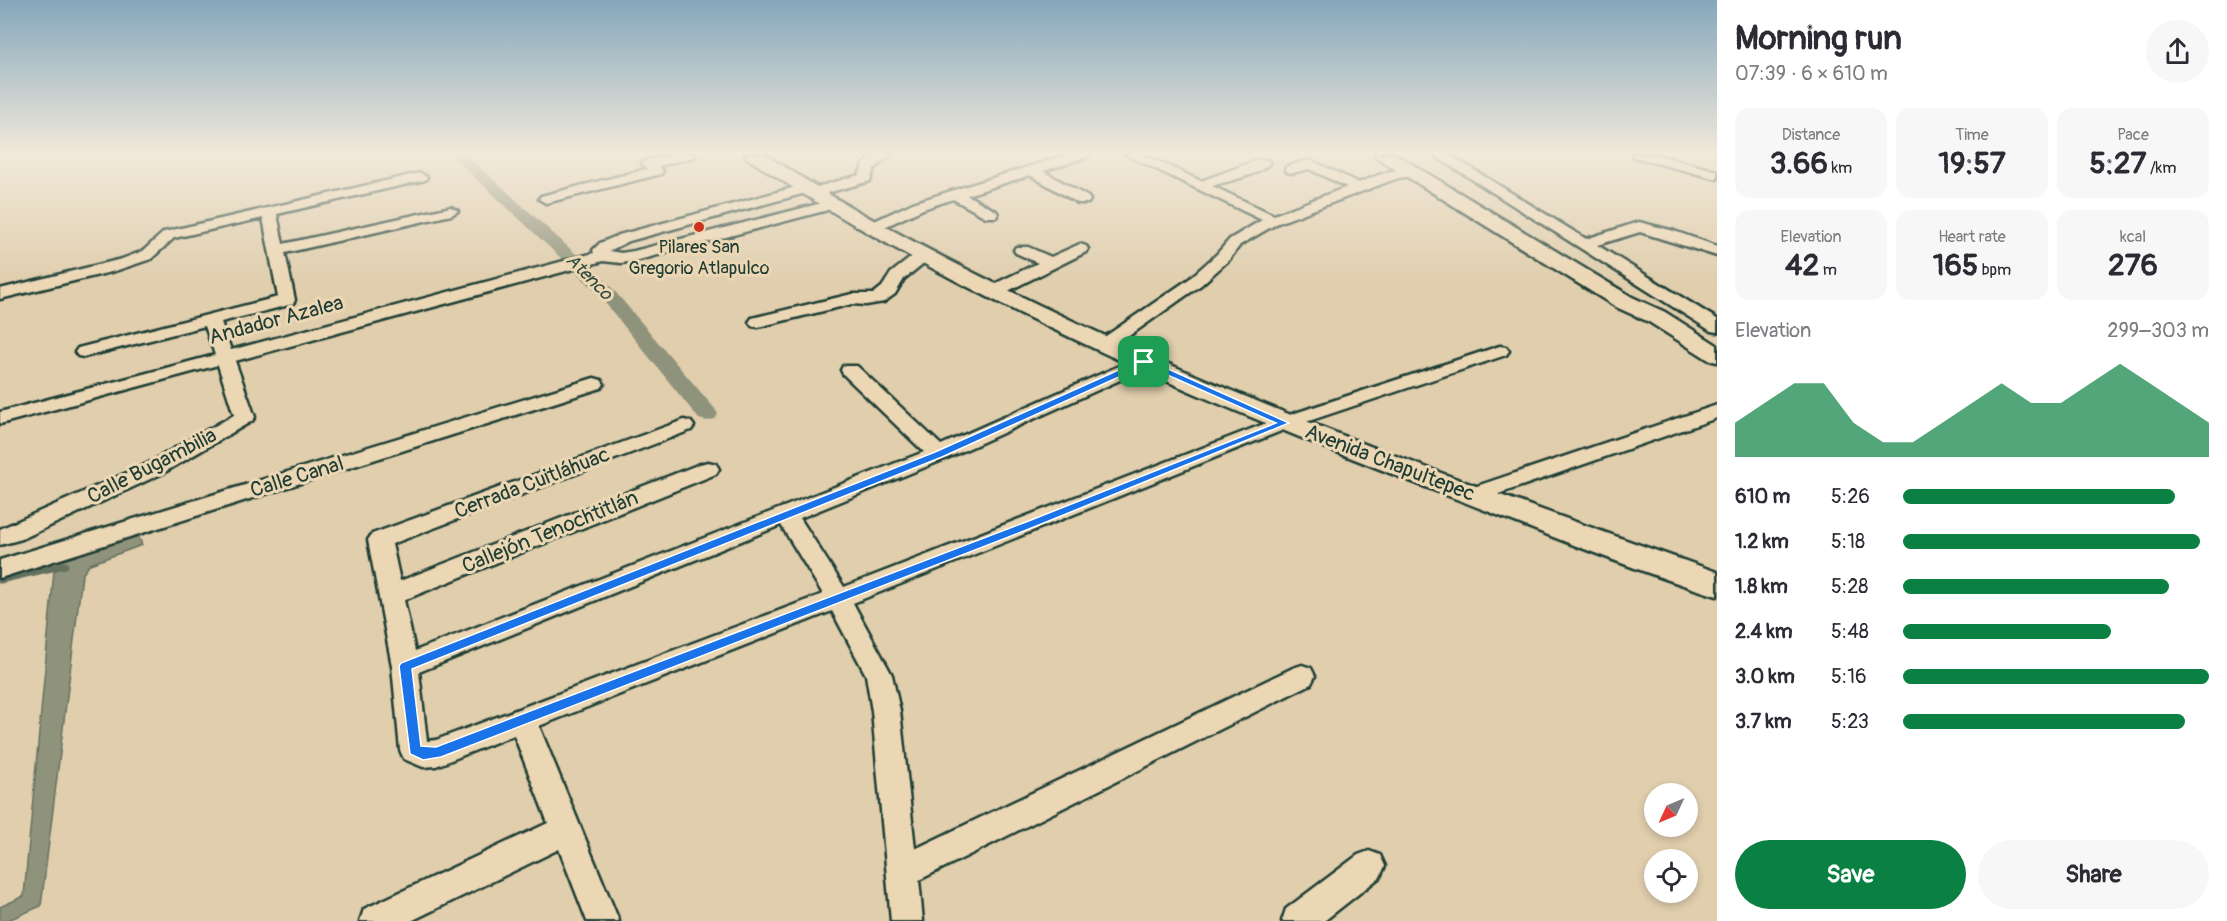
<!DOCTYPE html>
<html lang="en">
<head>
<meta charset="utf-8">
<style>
	:root { --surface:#fff; --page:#f7f7f7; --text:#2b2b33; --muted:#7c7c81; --accent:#0b8043 }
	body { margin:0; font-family:Pangolin,sans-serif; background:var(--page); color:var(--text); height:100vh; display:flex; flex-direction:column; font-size:22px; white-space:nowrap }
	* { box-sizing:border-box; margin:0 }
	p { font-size:20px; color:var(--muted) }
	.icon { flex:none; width:33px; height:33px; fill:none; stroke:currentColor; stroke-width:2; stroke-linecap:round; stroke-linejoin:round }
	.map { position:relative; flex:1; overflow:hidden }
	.panel { display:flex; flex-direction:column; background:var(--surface); width:510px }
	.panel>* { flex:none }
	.needle { width:39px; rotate:226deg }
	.tools { position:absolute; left:1644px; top:783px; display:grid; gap:12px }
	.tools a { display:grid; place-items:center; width:54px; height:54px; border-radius:50%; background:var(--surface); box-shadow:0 3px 9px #0003; font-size:30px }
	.pin { position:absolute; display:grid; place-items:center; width:51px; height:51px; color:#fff; margin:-26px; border-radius:12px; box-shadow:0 3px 9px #0006 }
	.round { display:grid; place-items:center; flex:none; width:63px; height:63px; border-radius:32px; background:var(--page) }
	.summary { display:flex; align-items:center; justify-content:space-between; height:102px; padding:0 18px }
	h1 { font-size:33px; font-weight:700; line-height:45px }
	.metrics { display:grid; grid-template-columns:repeat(3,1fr); gap:9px; height:102px; padding:6px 18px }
	.metrics div { display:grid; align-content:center; border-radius:15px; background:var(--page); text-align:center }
	.metrics b { font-size:30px; font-weight:700 }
	.metrics small { font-size:16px; font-weight:400 }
	.metrics p { font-size:16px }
	.chart { height:168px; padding:12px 18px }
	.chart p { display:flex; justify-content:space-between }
	.chart svg { width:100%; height:108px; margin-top:6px; fill:var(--accent); opacity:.7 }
	.cta { display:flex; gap:12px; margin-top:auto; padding:12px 18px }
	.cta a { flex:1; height:69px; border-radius:36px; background:var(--accent); color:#fff; font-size:24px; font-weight:700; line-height:69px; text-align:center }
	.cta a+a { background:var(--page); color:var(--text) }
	ul { padding:0 18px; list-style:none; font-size:20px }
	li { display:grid; grid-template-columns:96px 72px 1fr; align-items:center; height:45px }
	li i { height:15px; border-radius:8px; background:var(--accent) }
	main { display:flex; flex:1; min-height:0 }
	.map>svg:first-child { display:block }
	.water { fill:#90937b; stroke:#63715f; stroke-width:1.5 }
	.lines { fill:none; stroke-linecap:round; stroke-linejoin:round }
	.stream { stroke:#63715f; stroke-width:7 }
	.canal { fill:#90937b; fill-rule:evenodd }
	.minor-casing { stroke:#1f3d34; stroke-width:5 }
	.major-casing { stroke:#1f3d34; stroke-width:5 }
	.minor { fill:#ecd7b5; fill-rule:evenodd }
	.major { fill:#ecd7b5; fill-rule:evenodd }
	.route { fill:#1a73e8; stroke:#fff; stroke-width:1.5; fill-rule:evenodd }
	.poi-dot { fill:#c8321e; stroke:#ecd7b5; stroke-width:2 }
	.labels { text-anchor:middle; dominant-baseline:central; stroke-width:6; stroke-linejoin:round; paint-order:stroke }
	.far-poi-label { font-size:18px; fill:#1f3d34; stroke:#ecd7b5 }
	.far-water-label { font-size:18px; font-style:italic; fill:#304a3f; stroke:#ecd7b5 }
	.street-label { font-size:21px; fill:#1f3d34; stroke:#ecd7b5 }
</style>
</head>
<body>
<main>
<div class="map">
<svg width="1717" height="921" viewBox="0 0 1717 921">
	<rect width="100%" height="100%" fill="#e0cead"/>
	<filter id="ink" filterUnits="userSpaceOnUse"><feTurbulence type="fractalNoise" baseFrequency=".0167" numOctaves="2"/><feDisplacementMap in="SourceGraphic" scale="12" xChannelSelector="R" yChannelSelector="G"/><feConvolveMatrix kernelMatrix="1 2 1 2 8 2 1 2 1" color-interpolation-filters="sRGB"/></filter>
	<g filter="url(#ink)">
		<polygon class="water" points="137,532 142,545 90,564 82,575 41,906 6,921 0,921 0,907 24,896 54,571 64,557"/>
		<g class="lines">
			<polyline class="stream" points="0,580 65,565"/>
			<polygon class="canal" points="450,154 465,154 606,281 715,409 718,414 715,419 707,421 699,419 594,289"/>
			<defs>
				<g id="minor">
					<polygon points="674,154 696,154 694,157 658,166 663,171 661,174 546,203 539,199 541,196 647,169 642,164 644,161"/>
					<polygon points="876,154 891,154 874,169 870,181 816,196 809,192 629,241 609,251 621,253 634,251 834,200 839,201 841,204 839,207 635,261 621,263 603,261 235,361 255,417 252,421 163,473 22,539 0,545 0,529 149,463 234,415 218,365 0,424 0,412 215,355 205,326 84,357 78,356 75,352 78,348 278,297 263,218 174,238 151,259 115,271 0,299 0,289 122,259 143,251 164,232 420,173 427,177 425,180 277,214 283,244 451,207 458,211 451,215 285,253 295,300 293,304 221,322 231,350 594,253 593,250 600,243 619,235 807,184 814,188 859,175 863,165"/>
					<polygon points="1069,154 1089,154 1087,157 1043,171 1088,197 1090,200 1088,203 1078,203 1030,175 967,195 996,211 998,214 996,217 986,217 953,199 923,209 878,230 868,230 865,227 868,224 913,203"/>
					<path d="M1125,154H1142L1201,181L1258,160H1268L1270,163C1257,176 1231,180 1212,186L1274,215L1347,187L1309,169L1292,173L1287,172L1285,169L1287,166L1310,160L1359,183C1374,177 1409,161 1422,172L1420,175L1398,178L1278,223L1240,245L1229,260L1201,285L1112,348H1100L1097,344L1100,340L1189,279L1217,254L1230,239L1262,220Z"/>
					<polygon points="1432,154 1448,154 1586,239 1639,222 1674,231 1717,246 1717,256 1640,232 1597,245 1717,319 1717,332 1711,331"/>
					<polygon points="1632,154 1653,154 1717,171 1717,179 1634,157"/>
					<polygon points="1080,244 1086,246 1088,249 1086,252 1000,295 994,296 986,291 988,287 1038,263 1016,253 1014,250 1016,247 1028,247 1051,257"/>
					<polygon points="924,250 930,252 932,255 930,258 904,279 895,294 884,302 866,305 852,304 758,327 752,326 749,322 752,318 852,294 873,294 882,287 891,273 918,252"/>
					<path d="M1500,346L1506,347L1509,351L1506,355L1291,427L853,603L892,675L900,711L915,849L1293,668L1302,665L1311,668L1315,676L1311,684L919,880L923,921H891L872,711L866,675L832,611L539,726L619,921H587L559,849L411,921H360L364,909L548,823L514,735L436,766L423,767L404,759L400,750L392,666L368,540L372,534L684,420L691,422L694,426L691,430L392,544L400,581L700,464L708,462L716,464L719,469L716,474L404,600L415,651L924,452L843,374L841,370L843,366H857L941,445L1137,358H1151L1153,362L1151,366L945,459L800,518L844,587L1277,419ZM781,525L823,594L436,740L427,741L419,672Z"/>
					<polygon points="594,378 601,380 604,384 601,388 0,578 0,560"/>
					<polygon points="1717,405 1717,418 1481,500 1473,502 1465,500 1462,495 1465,490"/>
					<polygon points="1369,851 1380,855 1385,866 1380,877 1324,921 1282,921 1286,909 1358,855"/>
				</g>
				<g id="major">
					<path d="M745,154H764C803,178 841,203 881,224C1146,370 1432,472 1717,572V596C1624,567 1532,528 1441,493C1245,417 1048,336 865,231C825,208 786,183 747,158Z"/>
					<polygon points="1375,154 1395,154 1632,297 1665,312 1717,345 1717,362 1709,360 1649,322 1616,307 1377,158"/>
				</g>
			</defs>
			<use href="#minor" class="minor-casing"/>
			<use href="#major" class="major-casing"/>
			<use href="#minor" class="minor"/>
			<use href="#major" class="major"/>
		</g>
	</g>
	<linearGradient id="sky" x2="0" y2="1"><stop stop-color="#85a7bc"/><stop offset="0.54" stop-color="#f1e9da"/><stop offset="1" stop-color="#f1e9da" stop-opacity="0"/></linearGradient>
	<rect width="1717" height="283" fill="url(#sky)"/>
	<path class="route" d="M1141,360H1148L1289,423L1034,527L441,757L423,760L410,754L399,666L401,663L935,452ZM1145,365L1276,423L1026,522L436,747L421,746L412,669L942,457Z"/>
	<circle class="poi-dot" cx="699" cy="227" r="6"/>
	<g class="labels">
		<g class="far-poi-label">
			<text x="699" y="247">Pilares San<tspan x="699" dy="21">Gregorio Atlapulco</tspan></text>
		</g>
		<g class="far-water-label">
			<text transform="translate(589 277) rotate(45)">Atenco</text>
		</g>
		<g class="street-label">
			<text transform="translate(276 320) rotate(-15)">Andador Azalea</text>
			<text transform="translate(1390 463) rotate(21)">Avenida Chapultepec</text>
			<text transform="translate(152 466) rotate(-27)">Calle Bugambilia</text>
			<text transform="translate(297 477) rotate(-17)">Calle Canal</text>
			<text transform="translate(532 483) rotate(-21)">Cerrada Cuitláhuac</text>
			<text transform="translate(550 532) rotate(-22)">Callejón Tenochtitlán</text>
		</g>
	</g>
</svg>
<div class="tools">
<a><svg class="needle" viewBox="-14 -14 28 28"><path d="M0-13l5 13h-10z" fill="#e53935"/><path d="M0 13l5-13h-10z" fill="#7c7c81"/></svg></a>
<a><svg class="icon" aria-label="locate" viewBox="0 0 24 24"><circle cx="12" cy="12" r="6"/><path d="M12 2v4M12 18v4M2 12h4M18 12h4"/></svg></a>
</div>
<div class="pin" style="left:1144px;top:362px;background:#1e9e55"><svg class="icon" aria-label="arrive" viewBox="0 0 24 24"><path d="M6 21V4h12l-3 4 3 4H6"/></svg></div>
</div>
<section class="panel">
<div class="summary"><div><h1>Morning run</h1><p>07:39 · 6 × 610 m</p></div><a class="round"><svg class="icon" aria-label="share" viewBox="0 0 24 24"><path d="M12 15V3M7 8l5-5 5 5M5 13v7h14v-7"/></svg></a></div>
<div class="metrics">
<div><p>Distance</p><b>3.66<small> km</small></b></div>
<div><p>Time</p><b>19:57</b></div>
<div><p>Pace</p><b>5:27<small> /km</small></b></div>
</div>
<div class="metrics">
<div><p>Elevation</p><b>42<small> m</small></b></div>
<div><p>Heart rate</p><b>165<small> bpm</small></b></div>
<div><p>kcal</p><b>276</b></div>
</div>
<div class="chart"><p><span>Elevation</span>299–303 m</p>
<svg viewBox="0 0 160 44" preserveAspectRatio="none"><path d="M0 44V30L10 22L20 14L30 14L40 30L50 38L60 38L70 30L80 22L90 14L100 22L110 22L120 14L130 6L140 14L150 22L160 30V44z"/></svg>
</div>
<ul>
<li><b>610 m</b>5:26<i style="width:89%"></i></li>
<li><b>1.2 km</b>5:18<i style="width:97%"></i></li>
<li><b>1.8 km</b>5:28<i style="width:87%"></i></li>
<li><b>2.4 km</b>5:48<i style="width:68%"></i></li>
<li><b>3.0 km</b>5:16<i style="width:100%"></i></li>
<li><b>3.7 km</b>5:23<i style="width:92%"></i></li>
</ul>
<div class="cta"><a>Save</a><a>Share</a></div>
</section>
</main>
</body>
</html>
